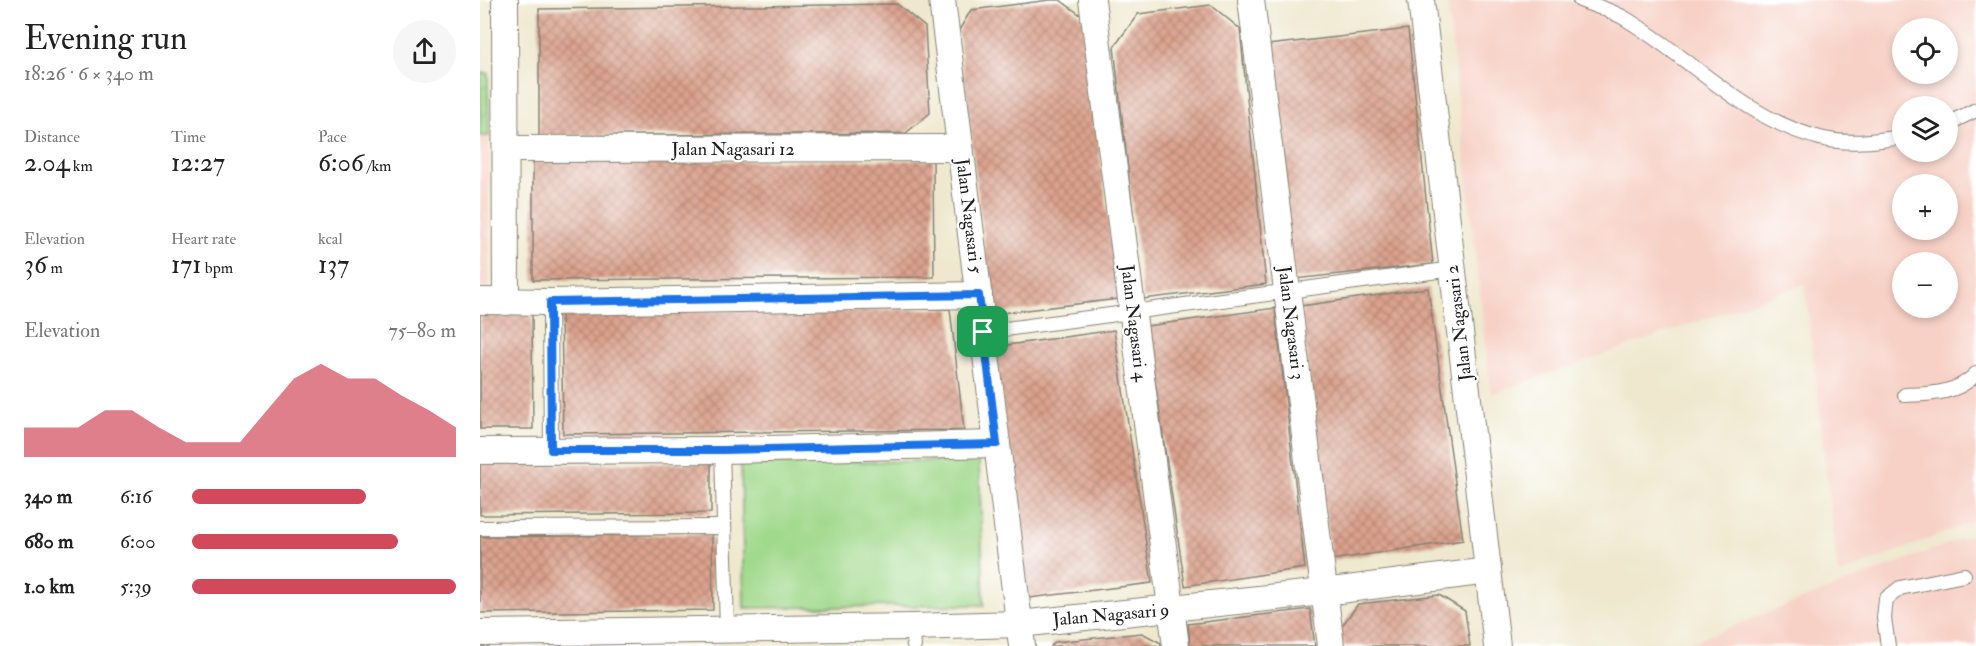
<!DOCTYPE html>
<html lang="en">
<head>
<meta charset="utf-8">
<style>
	:root { --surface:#fff; --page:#f6f6f6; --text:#222; --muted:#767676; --accent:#d1495b }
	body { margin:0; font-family:"IM FELL Double Pica",serif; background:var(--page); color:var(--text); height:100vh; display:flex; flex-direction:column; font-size:22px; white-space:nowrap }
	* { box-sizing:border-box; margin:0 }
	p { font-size:20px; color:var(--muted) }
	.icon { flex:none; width:33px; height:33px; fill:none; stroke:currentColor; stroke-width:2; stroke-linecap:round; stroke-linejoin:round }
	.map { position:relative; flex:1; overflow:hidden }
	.drawer { display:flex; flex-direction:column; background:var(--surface); width:480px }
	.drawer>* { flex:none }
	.buttons { position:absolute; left:1412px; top:18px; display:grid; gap:12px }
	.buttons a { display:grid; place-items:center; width:66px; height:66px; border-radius:50%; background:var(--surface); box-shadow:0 3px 9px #0003; font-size:30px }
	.pin { position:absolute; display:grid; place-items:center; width:51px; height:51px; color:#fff; margin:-26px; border-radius:12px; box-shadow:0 3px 9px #0006 }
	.round { display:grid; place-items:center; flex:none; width:63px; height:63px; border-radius:32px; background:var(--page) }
	.summary { display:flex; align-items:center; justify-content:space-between; height:102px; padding:0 24px }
	h1 { font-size:33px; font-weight:600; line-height:45px }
	.figures { display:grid; grid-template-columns:repeat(3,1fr); gap:9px; height:102px; padding:6px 24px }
	.figures div { display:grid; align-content:center }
	.figures b { font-size:26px; font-weight:600 }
	.figures small { font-size:16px; font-weight:400 }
	.figures p { font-size:16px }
	.chart { height:168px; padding:12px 24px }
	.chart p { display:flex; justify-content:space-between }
	.chart svg { width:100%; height:108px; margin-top:6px; fill:var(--accent); opacity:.7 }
	ul { padding:0 24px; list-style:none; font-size:20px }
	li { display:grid; grid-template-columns:96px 72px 1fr; align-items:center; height:45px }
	li i { height:15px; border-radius:8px; background:var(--accent) }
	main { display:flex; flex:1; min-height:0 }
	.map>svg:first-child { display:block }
	.built { fill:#f7d1c6; fill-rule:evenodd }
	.park { fill:url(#park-crowns); stroke:#5e7a54; stroke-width:1.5 }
	.garden { fill:#a1d98c; stroke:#5e7a54; stroke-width:1.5 }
	.building { fill:url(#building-cross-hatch) }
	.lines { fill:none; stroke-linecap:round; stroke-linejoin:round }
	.service-casing { stroke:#868275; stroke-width:16 }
	.minor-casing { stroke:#868275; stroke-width:28 }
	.service { stroke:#fff; stroke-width:14 }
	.minor { stroke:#fff; stroke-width:26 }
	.route-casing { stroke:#fff; stroke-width:12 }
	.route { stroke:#1a73e8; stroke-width:8 }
	.labels { text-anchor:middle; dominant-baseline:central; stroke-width:4.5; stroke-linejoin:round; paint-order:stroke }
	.street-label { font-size:18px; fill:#1c1c1c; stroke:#fff }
</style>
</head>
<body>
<main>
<section class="drawer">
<div class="summary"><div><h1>Evening run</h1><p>18:26 · 6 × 340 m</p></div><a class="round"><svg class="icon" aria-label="share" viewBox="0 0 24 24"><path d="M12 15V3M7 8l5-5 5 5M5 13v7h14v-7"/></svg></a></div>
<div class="figures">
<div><p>Distance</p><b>2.04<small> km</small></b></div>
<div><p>Time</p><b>12:27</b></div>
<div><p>Pace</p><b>6:06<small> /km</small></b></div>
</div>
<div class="figures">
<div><p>Elevation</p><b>36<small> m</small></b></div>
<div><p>Heart rate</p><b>171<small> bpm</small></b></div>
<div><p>kcal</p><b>137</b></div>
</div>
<div class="chart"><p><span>Elevation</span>75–80 m</p>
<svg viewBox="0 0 160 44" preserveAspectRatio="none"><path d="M0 44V32L10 32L20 32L30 25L40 25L50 32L60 38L70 38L80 38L90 25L100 12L110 6L120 12L130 12L140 19L150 25L160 32V44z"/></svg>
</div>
<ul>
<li><b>340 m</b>6:16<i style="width:66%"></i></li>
<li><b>680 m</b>6:00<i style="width:78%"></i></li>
<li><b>1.0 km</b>5:39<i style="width:100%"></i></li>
</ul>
</section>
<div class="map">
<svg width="1496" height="646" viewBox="0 0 1496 646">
	<defs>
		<pattern id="park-crowns" width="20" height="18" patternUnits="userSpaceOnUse" patternTransform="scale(1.5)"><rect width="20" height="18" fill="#a1d98c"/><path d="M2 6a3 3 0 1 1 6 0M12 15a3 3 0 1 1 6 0" fill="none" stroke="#8aba78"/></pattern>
		<pattern id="building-cross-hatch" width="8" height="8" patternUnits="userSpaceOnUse" patternTransform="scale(1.5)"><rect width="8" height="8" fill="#dca38e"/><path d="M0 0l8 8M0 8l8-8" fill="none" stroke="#b28473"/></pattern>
	</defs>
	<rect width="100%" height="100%" fill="#fff"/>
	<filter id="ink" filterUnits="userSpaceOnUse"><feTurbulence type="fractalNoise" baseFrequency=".0167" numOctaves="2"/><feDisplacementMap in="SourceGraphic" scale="12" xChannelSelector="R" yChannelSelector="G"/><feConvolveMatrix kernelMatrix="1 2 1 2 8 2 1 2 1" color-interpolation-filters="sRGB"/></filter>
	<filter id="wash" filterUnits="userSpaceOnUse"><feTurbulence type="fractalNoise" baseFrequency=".008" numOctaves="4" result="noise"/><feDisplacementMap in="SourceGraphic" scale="24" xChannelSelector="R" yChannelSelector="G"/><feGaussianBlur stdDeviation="1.35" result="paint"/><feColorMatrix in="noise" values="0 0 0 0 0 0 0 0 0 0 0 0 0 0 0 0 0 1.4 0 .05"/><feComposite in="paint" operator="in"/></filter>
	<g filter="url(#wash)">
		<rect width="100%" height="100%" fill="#efe8ce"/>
		<g class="built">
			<path d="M967,0H1496V520L1358,575L1325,284L1011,394ZM1422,28H1467V74H1422ZM1422,106H1467V152H1422ZM1422,184H1467V230H1422ZM1422,262H1467V308H1422Z"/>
			<rect x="0" y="136" width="9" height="151"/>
			<polygon points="1496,533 1496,646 1201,646"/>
		</g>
		<polygon class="park" points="0,73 8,73 9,136 0,136"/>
		<polygon class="garden" points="499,460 504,605 264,608 261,464"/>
		<g id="blocks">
			<g class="building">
				<polygon points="570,0 580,0 603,17 638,299 513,314 478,32 491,10"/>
				<polygon points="417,4 445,27 450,113 426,133 59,136 59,9"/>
				<polygon points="731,5 760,29 786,284 663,299 634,47 658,14"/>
				<polygon points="928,29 953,264 814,279 788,45"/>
				<polygon points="453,160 454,277 53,280 53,162"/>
				<polygon points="948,288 983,540 851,560 821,306"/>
				<polygon points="795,308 825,568 705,586 667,326"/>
				<polygon points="470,309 484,430 83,434 81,312"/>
				<polygon points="0,314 52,314 53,429 0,429"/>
				<polygon points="634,330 672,583 549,598 514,347"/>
				<polygon points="231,463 231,513 0,515 0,464"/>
				<polygon points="232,534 233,610 0,613 0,537"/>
				<polygon points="959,595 985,611 990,646 861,646 859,630 878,604"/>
				<polygon points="830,609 835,646 710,646 708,624"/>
				<polygon points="662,633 681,643 681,646 571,646 575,642"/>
			</g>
		</g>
	</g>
	<g filter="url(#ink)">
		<use href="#blocks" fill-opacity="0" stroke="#868275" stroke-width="1.5"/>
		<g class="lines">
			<defs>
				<g id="service">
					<path d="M1100,0C1115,6 1133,11 1146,19C1211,58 1264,119 1340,138C1366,145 1396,141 1422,137"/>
					<polyline points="1467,124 1496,110"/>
					<polyline points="70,302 71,450"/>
					<polyline points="503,332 973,269"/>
					<path d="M1425,395C1450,394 1477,394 1496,374"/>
					<polyline points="242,450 247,630"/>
					<polyline points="0,528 244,527"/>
					<polyline points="432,627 434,646"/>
					<polyline points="1408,646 1404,618 1406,599 1420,588 1484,575"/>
				</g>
				<g id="minor">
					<polyline points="25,0 26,302"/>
					<polyline points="462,0 542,646"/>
					<polyline points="612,0 696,646"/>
					<polyline points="771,0 851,646"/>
					<polyline points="941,0 1017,646"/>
					<polyline points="26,149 480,148"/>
					<polyline points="0,301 70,302 499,295"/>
					<polyline points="0,451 242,450 517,444"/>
					<polyline points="0,633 432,627 539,624 844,592 1008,571"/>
				</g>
			</defs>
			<use href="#service" class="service-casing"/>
			<use href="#minor" class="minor-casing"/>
			<use href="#service" class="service"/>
			<use href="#minor" class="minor"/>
		</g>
	</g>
	<g class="lines" filter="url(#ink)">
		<defs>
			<polygon id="route" points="499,295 517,444 242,450 71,450 70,302"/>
		</defs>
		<use href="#route" class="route-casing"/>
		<use href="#route" class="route"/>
	</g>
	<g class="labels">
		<g class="street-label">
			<text x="253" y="149">Jalan Nagasari 12</text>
			<text transform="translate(489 216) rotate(83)">Jalan Nagasari 5</text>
			<text transform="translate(654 323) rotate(83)">Jalan Nagasari 4</text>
			<text transform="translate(811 323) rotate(83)">Jalan Nagasari 3</text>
			<text transform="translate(979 323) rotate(-97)">Jalan Nagasari 2</text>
			<text transform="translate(631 615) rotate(-5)">Jalan Nagasari 9</text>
		</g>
	</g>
</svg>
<div class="buttons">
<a><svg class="icon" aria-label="locate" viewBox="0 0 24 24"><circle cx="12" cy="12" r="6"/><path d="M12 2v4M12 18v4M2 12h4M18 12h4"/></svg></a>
<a><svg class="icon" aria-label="layers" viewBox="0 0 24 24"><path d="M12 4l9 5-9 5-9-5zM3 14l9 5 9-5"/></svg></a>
<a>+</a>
<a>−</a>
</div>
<div class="pin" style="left:503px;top:332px;background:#1e9e55"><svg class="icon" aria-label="arrive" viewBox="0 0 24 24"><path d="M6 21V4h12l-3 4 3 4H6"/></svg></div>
</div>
</main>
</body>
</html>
